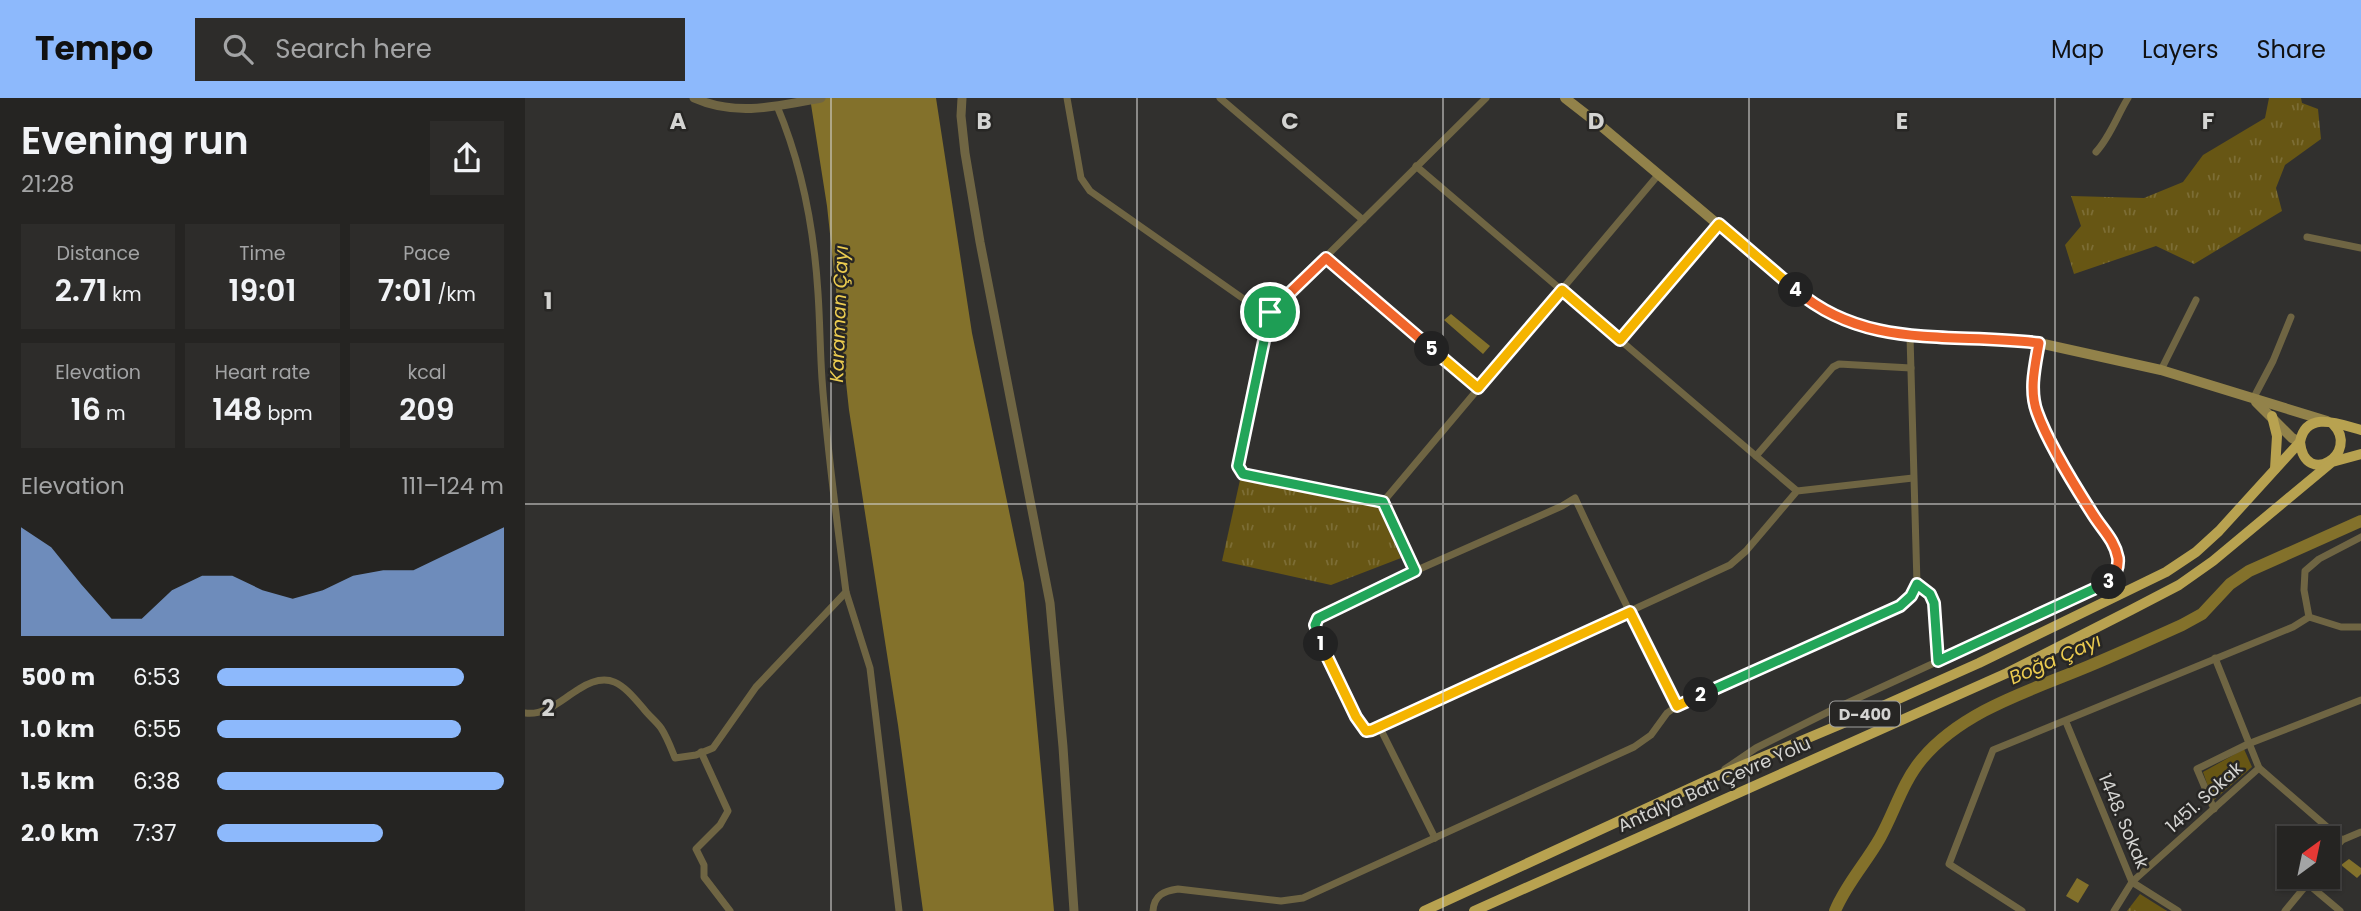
<!DOCTYPE html>
<html lang="en">
<head>
<meta charset="utf-8">
<style>
	:root { --surface:#252422; --page:#2d2c2a; --text:#f1f3f6; --muted:#a3a4a5; --line:#424140; --accent:#8db9fc }
	body { margin:0; font-family:Poppins,sans-serif; background:var(--page); color:var(--text); height:100vh; display:flex; flex-direction:column; font-size:26px; white-space:nowrap }
	* { box-sizing:border-box; margin:0 }
	p { font-size:23px; color:var(--muted) }
	.icon { flex:none; width:38px; height:38px; fill:none; stroke:currentColor; stroke-width:2; stroke-linecap:round; stroke-linejoin:round }
	.map { position:relative; flex:1; overflow:hidden }
	.drawer { display:flex; flex-direction:column; background:var(--surface); width:525px }
	.drawer>* { flex:none }
	.needle { width:46px; rotate:33deg }
	.tools { position:absolute; left:1752px; top:728px; display:grid; gap:14px }
	.tools a { display:grid; place-items:center; width:63px; height:63px; border-radius:0px; background:var(--surface); box-shadow:0 2px 5px #0004,0 0 0 2px var(--line); font-size:35px }
	.pin { position:absolute; display:grid; place-items:center; width:60px; height:60px; color:#fff; margin:-30px; border:4px solid #fff; border-radius:50%; box-shadow:0 2px 7px #0007 }
	.km { position:absolute; width:35px; height:35px; margin:-18px; border-radius:50%; background:#222; color:#fff; font-size:19px; line-height:35px; text-align:center }
	.round { display:grid; place-items:center; flex:none; width:74px; height:74px; border-radius:0px; background:var(--page) }
	.overview { display:flex; align-items:center; justify-content:space-between; height:119px; padding:0 21px }
	h1 { font-size:38px; font-weight:600; line-height:52px }
	.metrics { display:grid; grid-template-columns:repeat(3,1fr); gap:10px; height:119px; padding:7px 21px }
	.metrics div { display:grid; align-content:center; border-radius:0px; background:var(--page); text-align:center }
	.metrics b { font-size:30px; font-weight:600 }
	.metrics small { font-size:19px; font-weight:400 }
	.metrics p { font-size:19px }
	.chart { height:196px; padding:14px 21px }
	.chart p { display:flex; justify-content:space-between }
	.chart svg { width:100%; height:126px; margin-top:7px; fill:var(--accent); opacity:.7 }
	ul { padding:0 21px; list-style:none; font-size:23px }
	li { display:grid; grid-template-columns:112px 84px 1fr; align-items:center; height:52px }
	li i { height:18px; border-radius:9px; background:var(--accent) }
	header { display:flex; align-items:center; gap:42px; box-sizing:border-box; height:98px; padding:0 35px; background:var(--accent); color:#111 }
	header strong { font-size:33px }
	nav { display:flex; gap:38px; margin-inline-start:auto; font-size:24px }
	.search { width:490px; height:63px; background:var(--page); display:flex; align-items:center; gap:18px; box-sizing:border-box; padding:0 24px; border-radius:0px; color:var(--muted); font-size:26px }
	main { display:flex; flex:1; min-height:0 }
	.map>svg:first-child { display:block }
	.grass { fill:url(#grass-tufts) }
	.park { fill:#675614 }
	.water { fill:#83712b }
	.lines { fill:none; stroke-linecap:round; stroke-linejoin:round }
	.river { stroke:#83712b; stroke-width:12 }
	.minor { stroke:#6f6543; stroke-width:7 }
	.tertiary { stroke:#6f6543; stroke-width:9 }
	.secondary { stroke:#92824a; stroke-width:10 }
	.trunk { stroke:#b8a250; stroke-width:10 }
	.split-1-casing { stroke:#fff; stroke-width:14 }
	.split-2-casing { stroke:#fff; stroke-width:14 }
	.split-3-casing { stroke:#fff; stroke-width:14 }
	.split-4-casing { stroke:#fff; stroke-width:14 }
	.split-5-casing { stroke:#fff; stroke-width:14 }
	.split-6-casing { stroke:#fff; stroke-width:14 }
	.split-1 { stroke:#22a559; stroke-width:9 }
	.split-2 { stroke:#f5b400; stroke-width:9 }
	.split-3 { stroke:#22a559; stroke-width:9 }
	.split-4 { stroke:#f0652b; stroke-width:9 }
	.split-5 { stroke:#f5b400; stroke-width:9 }
	.split-6 { stroke:#f0652b; stroke-width:9 }
	.grid { fill:none; stroke:#d4d4d2; stroke-width:2; stroke-opacity:0.55 }
	.labels { text-anchor:middle; dominant-baseline:central; stroke-width:5; stroke-linejoin:round; paint-order:stroke }
	.shield { fill:#272624; stroke:#a0a09e; stroke-width:2 }
	.shield-label { font-size:16px; font-weight:bold; fill:#d4d4d2 }
	.street-label { font-size:18px; fill:#d4d4d2; stroke:#272624 }
	.water-label { font-size:19px; font-style:italic; fill:#eccc50; stroke:#272624 }
	.grid-label { font-size:23px; text-anchor:middle; font-weight:bold; fill:#d4d4d2; stroke:#272624; stroke-width:5; stroke-linejoin:round; paint-order:stroke }
</style>
</head>
<body>
<header>
<strong>Tempo</strong>
<div class="search"><svg class="icon" aria-label="search" viewBox="0 0 24 24"><circle cx="10" cy="10" r="6"/><path d="M15 15l6 6"/></svg>Search here</div>
<nav><a>Map</a><a>Layers</a><a>Share</a></nav>
</header>
<main>
<section class="drawer">
<div class="overview"><div><h1>Evening run</h1><p>21:28</p></div><a class="round"><svg class="icon" aria-label="share" viewBox="0 0 24 24"><path d="M12 15V3M7 8l5-5 5 5M5 13v7h14v-7"/></svg></a></div>
<div class="metrics">
<div><p>Distance</p><b>2.71<small> km</small></b></div>
<div><p>Time</p><b>19:01</b></div>
<div><p>Pace</p><b>7:01<small> /km</small></b></div>
</div>
<div class="metrics">
<div><p>Elevation</p><b>16<small> m</small></b></div>
<div><p>Heart rate</p><b>148<small> bpm</small></b></div>
<div><p>kcal</p><b>209</b></div>
</div>
<div class="chart"><p><span>Elevation</span>111–124 m</p>
<svg viewBox="0 0 160 44" preserveAspectRatio="none"><path d="M0 44V6L10 13L20 26L30 38L40 38L50 28L60 23L70 23L80 28L90 31L100 28L110 23L120 21L130 21L140 16L150 11L160 6V44z"/></svg>
</div>
<ul>
<li><b>500 m</b>6:53<i style="width:86%"></i></li>
<li><b>1.0 km</b>6:55<i style="width:85%"></i></li>
<li><b>1.5 km</b>6:38<i style="width:100%"></i></li>
<li><b>2.0 km</b>7:37<i style="width:58%"></i></li>
</ul>
</section>
<div class="map">
<svg width="1836" height="813" viewBox="0 0 1836 813">
	<defs>
		<pattern id="grass-tufts" width="24" height="20" patternUnits="userSpaceOnUse" patternTransform="scale(1.75)"><rect width="24" height="20" fill="#675614"/><path d="M3 7l-1-3M5 7V3M7 7l1-3M15 17l-1-3M17 17v-4M19 17l1-3" fill="none" stroke="#7c6d35"/></pattern>
	</defs>
	<rect width="100%" height="100%" fill="#31302e"/>
	<g class="grass">
		<polygon points="1744,0 1776,0 1777,5 1793,11 1796,41 1760,67 1751,90 1757,113 1669,166 1631,148 1549,176 1540,147 1556,128 1546,98 1619,100 1658,84 1678,57 1740,20"/>
		<polygon points="715,382 852,407 876,460 806,487 697,463"/>
		<polygon points="1615,796 1642,813 1602,813"/>
	</g>
	<polygon class="park" points="1719,651 1727,669 1688,703 1678,674"/>
	<g class="water">
		<polygon points="285,0 411,0 447,235 499,485 529,813 398,813 373,627 324,312 302,108"/>
		<polygon points="926,216 965,248 958,256 919,222"/>
		<polygon points="1824,761 1836,770 1836,776 1832,780 1816,767"/>
		<polygon points="1552,780 1564,787 1553,805 1541,798"/>
	</g>
	<g class="lines">
		<path class="river" d="M1310,813C1321,786 1341,765 1355,740C1370,713 1377,685 1397,661C1438,612 1507,592 1564,568C1595,555 1626,541 1657,527L1677,516L1705,486L1724,473L1836,423"/>
		<g class="minor">
			<polyline points="542,0 556,80 565,93 733,211 745,214 961,0"/>
			<polyline points="695,0 838,122"/>
			<path d="M1571,54C1585,39 1592,18 1603,0"/>
			<polyline points="891,68 1272,393"/>
			<polyline points="1782,139 1836,150"/>
			<polyline points="801,160 953,290"/>
			<polyline points="745,214 713,368 718,376 858,404"/>
			<polyline points="1095,242 1194,126"/>
			<polyline points="1636,272 1671,202"/>
			<polyline points="1728,301 1748,263 1766,219"/>
			<polyline points="1231,358 1308,269 1314,266 1386,270"/>
			<polyline points="890,473 858,404 1134,76"/>
			<polyline points="1392,486 1405,496 1409,505 1413,563"/>
			<polyline points="321,494 345,570 374,813"/>
			<polyline points="1784,519 1816,529 1836,529"/>
			<polyline points="1690,560 1734,670 1817,742"/>
			<path d="M1152,608C1117,539 1082,470 1050,400L1037,408L890,473L793,520C786,540 827,613 841,633L847,632L1205,467L1221,453L1272,393L1388,380"/>
			<path d="M0,615C21,618 37,601 54,591C85,571 98,587 118,610C123,617 131,623 136,630C142,639 146,650 150,660L171,657L188,650L231,589L321,494C312,423 302,352 297,281C295,252 295,224 293,195C289,131 277,67 252,8"/>
			<polyline points="1541,624 1607,784 1653,813"/>
			<polyline points="854,628 910,740"/>
			<polyline points="176,654 203,713 195,727 171,751 179,767 179,779 205,813"/>
			<path d="M1200,671L1231,650L1307,612L1581,486C1590,478 1595,470 1592,458C1589,441 1577,431 1568,417C1550,388 1523,346 1512,314C1504,291 1510,268 1514,245"/>
			<polyline points="1689,711 1672,671 1723,646 1836,602"/>
			<polyline points="1802,760 1817,742 1836,734"/>
			<polyline points="1783,786 1815,813"/>
			<path d="M628,813C629,797 639,793 653,791L756,803L778,800L1109,649L1126,637L1142,615L1152,608L1355,517C1370,510 1387,504 1392,486L1385,238"/>
			<polyline points="1497,813 1424,766 1468,652 1768,529 1784,519 1779,492 1780,473 1794,461 1836,439"/>
			<polyline points="1589,813 1607,784 1734,670"/>
			<polyline points="1760,813 1788,779"/>
		</g>
		<g class="tertiary">
			<path d="M169,0C211,19 253,8 296,0"/>
			<polyline points="437,0 436,18 440,55 455,144 525,505 538,649 549,813"/>
		</g>
		<g class="secondary">
			<polyline points="1040,0 1076,28 1278,198 1308,218 1333,228 1385,238 1514,245 1636,272 1802,323"/>
			<polyline points="1731,304 1767,340 1775,344"/>
		</g>
		<g class="trunk">
			<polyline points="1747,318 1752,338 1750,371"/>
			<path d="M1775,344C1780,391 1836,355 1808,326"/>
			<path d="M899,813L1183,682L1333,619L1454,565L1641,474L1671,454L1694,433L1775,344C1781,312 1814,326 1836,332"/>
			<polyline points="949,813 1482,575 1606,512 1654,487 1688,463 1807,364 1836,356"/>
		</g>
	</g>
	<g class="lines">
		<defs>
			<polyline id="split-1" points="745,214 713,368 718,376 858,404 890,473 793,520 790,527 796,546"/>
			<polyline id="split-2" points="796,546 831,619 841,633 847,632 1105,514 1152,608 1176,597"/>
			<polyline id="split-3" points="1176,597 1375,508 1386,498 1392,486 1405,496 1409,505 1413,563 1584,484"/>
			<path id="split-4" d="M1271,192C1342,253 1428,234 1514,245C1510,268 1504,292 1512,314C1523,345 1551,390 1569,418C1578,432 1590,443 1593,460C1594,470 1591,477 1584,484"/>
			<polyline id="split-5" points="907,251 953,290 1037,192 1095,242 1194,126 1271,192"/>
			<polyline id="split-6" points="745,214 801,160 907,251"/>
		</defs>
		<use href="#split-1" class="split-1-casing"/>
		<use href="#split-2" class="split-2-casing"/>
		<use href="#split-3" class="split-3-casing"/>
		<use href="#split-4" class="split-4-casing"/>
		<use href="#split-5" class="split-5-casing"/>
		<use href="#split-6" class="split-6-casing"/>
		<use href="#split-1" class="split-1"/>
		<use href="#split-2" class="split-2"/>
		<use href="#split-3" class="split-3"/>
		<use href="#split-4" class="split-4"/>
		<use href="#split-5" class="split-5"/>
		<use href="#split-6" class="split-6"/>
	</g>
	<path class="grid" d="M306,0V813M612,0V813M918,0V813M1224,0V813M1530,0V813M0,406H1836"/>
	<g class="labels">
		<rect class="shield" x="1305" y="603.5" width="70" height="25" rx="5"/>
		<g class="shield-label">
			<text x="1340" y="616">D-400</text>
		</g>
		<g class="street-label">
			<text transform="translate(1189 686) rotate(-24)">Antalya Batı Çevre Yolu</text>
			<text transform="translate(1679 699) rotate(-42)">1451. Sokak</text>
			<text transform="translate(1599 723) rotate(67)">1448. Sokak</text>
		</g>
		<g class="water-label">
			<text transform="translate(314 216) rotate(-88)">Karaman Çayı</text>
			<text transform="translate(1530 561) rotate(-24)">Boğa Çayı</text>
		</g>
	</g>
	<g class="grid-label">
		<text x="153" y="31">A</text>
		<text x="459" y="31">B</text>
		<text x="765" y="31">C</text>
		<text x="1071" y="31">D</text>
		<text x="1377" y="31">E</text>
		<text x="1683" y="31">F</text>
		<text x="23" y="211">1</text>
		<text x="23" y="618">2</text>
	</g>
</svg>
<div class="tools">
<a><svg class="needle" viewBox="-14 -14 28 28"><path d="M0-13l5 13h-10z" fill="#e53935"/><path d="M0 13l5-13h-10z" fill="#a3a4a5"/></svg></a>
</div>
<div class="pin" style="left:745px;top:214px;background:#1e9e55"><svg class="icon" aria-label="arrive" viewBox="0 0 24 24"><path d="M6 21V4h12l-3 4 3 4H6"/></svg></div>
<b class="km" style="left:796px;top:546px">1</b>
<b class="km" style="left:1176px;top:597px">2</b>
<b class="km" style="left:1584px;top:484px">3</b>
<b class="km" style="left:1271px;top:192px">4</b>
<b class="km" style="left:907px;top:251px">5</b>
</div>
</main>
</body>
</html>
